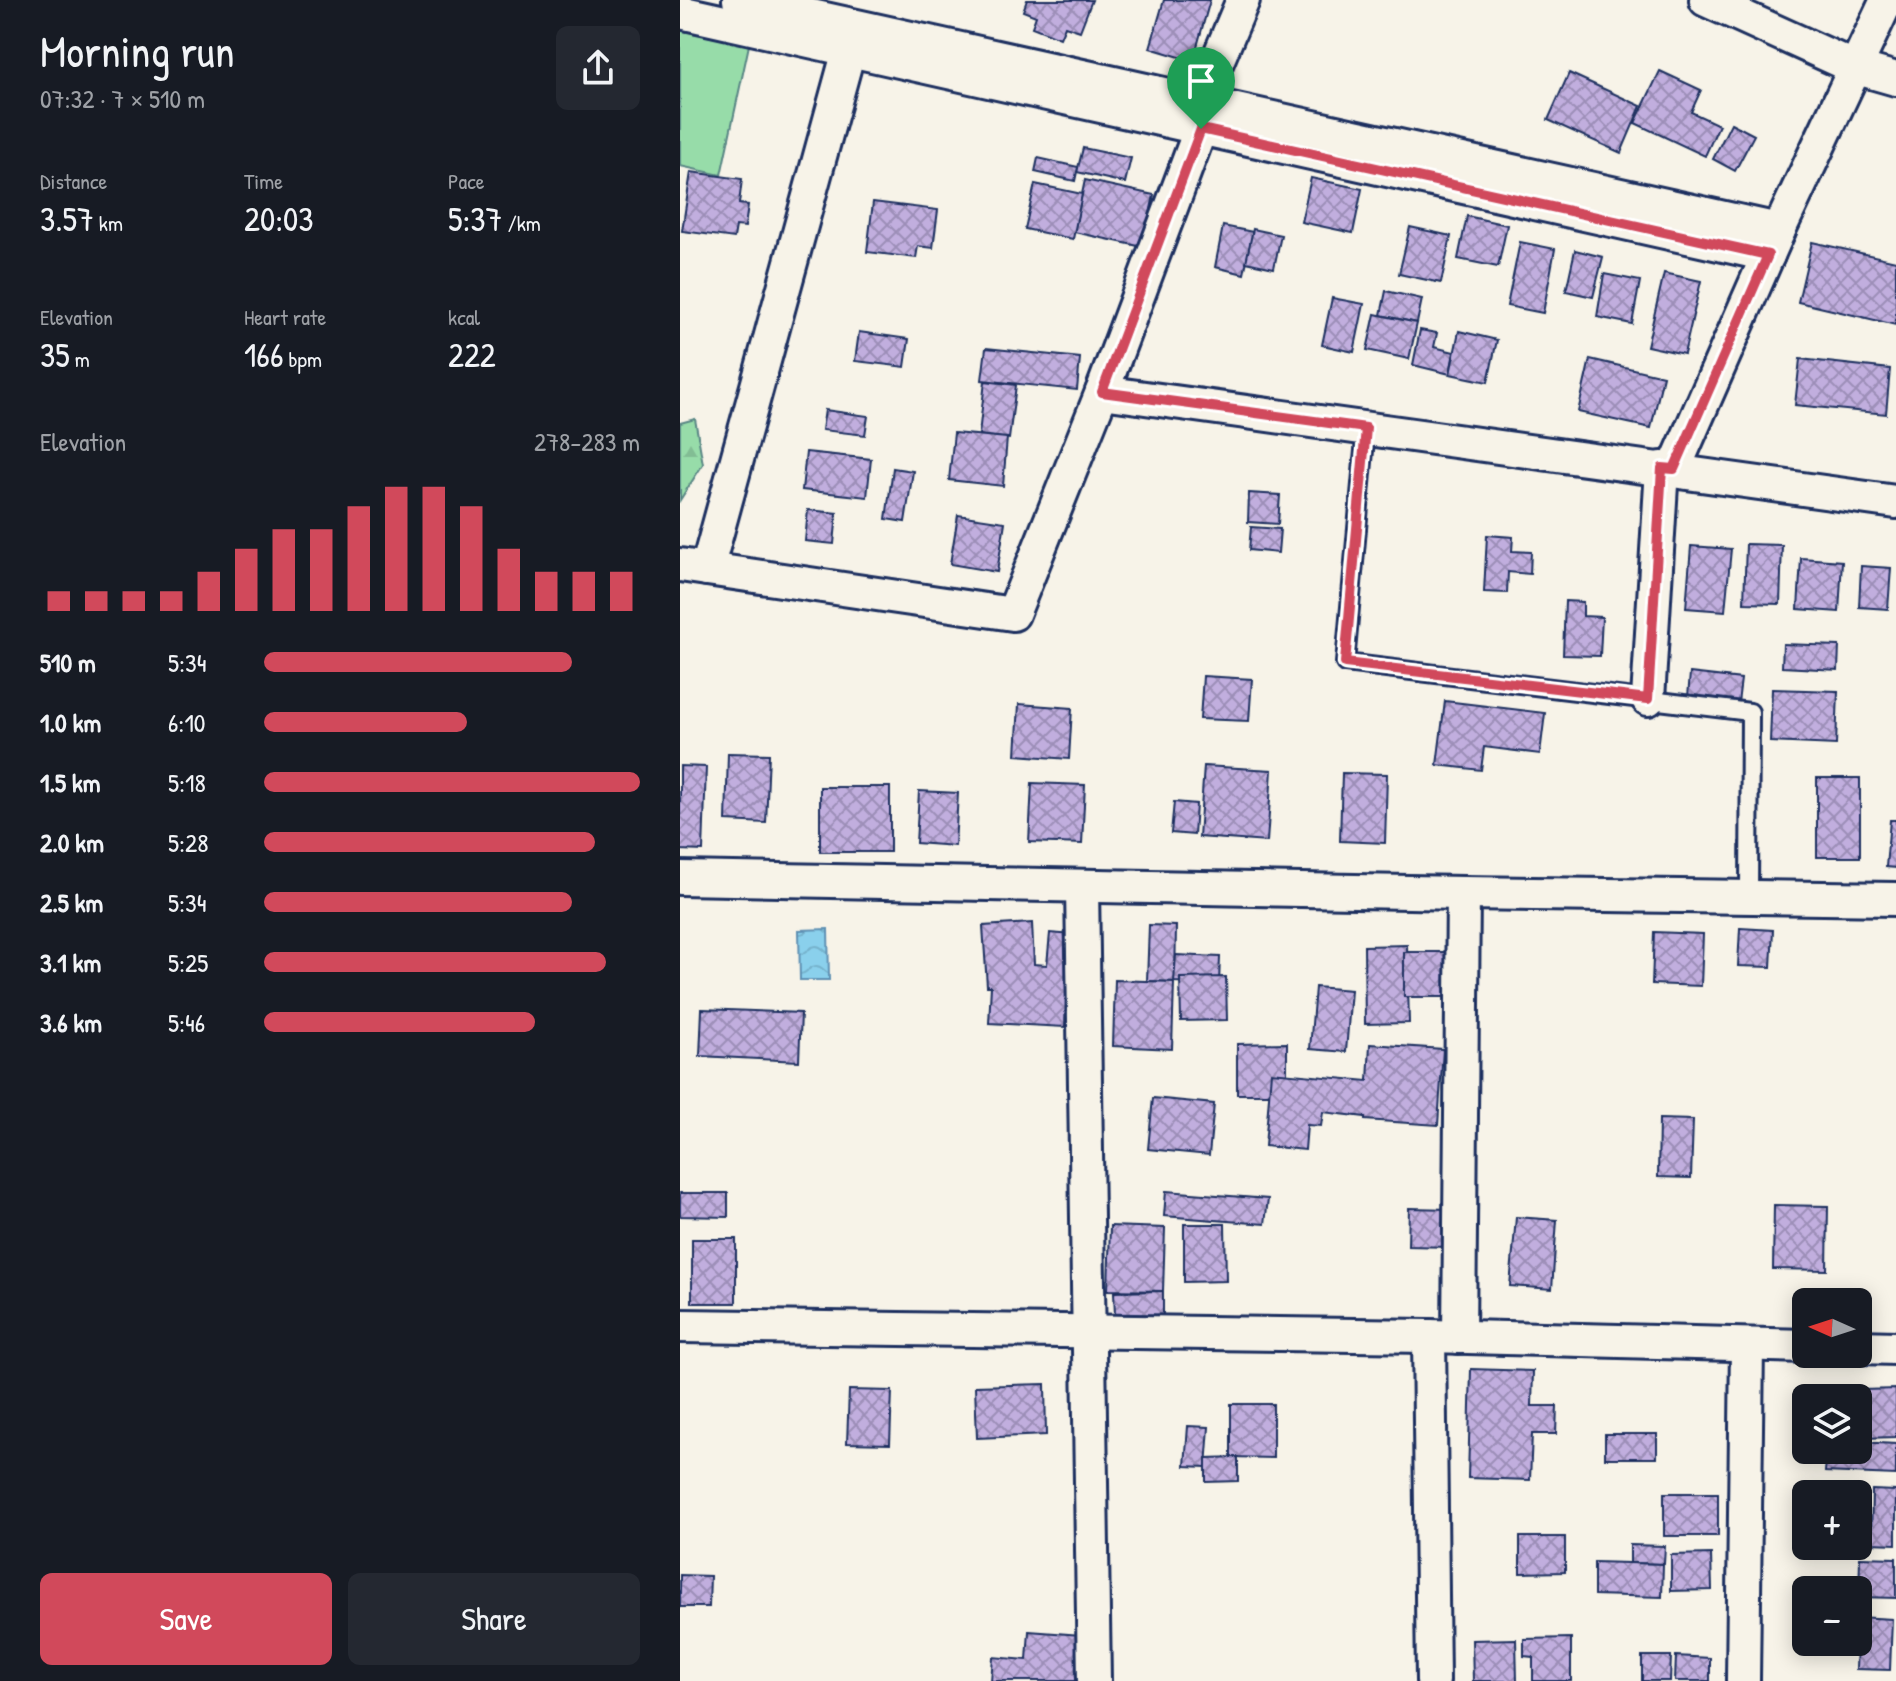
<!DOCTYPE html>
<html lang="en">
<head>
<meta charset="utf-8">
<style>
	:root { --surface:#171b24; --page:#242831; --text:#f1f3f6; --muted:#9ea1a6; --accent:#d1495b }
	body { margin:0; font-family:"Patrick Hand",sans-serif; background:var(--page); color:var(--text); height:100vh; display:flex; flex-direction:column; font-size:30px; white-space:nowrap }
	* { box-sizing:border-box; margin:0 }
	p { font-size:26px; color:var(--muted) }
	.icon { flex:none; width:44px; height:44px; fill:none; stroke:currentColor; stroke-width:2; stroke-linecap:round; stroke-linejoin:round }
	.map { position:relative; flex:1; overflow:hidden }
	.details { display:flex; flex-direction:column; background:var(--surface); width:680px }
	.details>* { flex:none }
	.needle { width:52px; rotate:273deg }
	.tools { position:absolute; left:1112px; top:1288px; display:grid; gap:16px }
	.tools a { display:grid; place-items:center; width:80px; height:80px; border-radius:12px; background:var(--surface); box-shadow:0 4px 20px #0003; font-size:40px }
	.pin { position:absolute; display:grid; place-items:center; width:68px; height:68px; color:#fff; margin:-82px -34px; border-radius:50% 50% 50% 0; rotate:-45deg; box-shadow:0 0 8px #0007 }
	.pin .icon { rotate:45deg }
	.round { display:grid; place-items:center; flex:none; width:84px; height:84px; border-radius:12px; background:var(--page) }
	.head { display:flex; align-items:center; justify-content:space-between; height:136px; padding:0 40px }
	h1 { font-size:44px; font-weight:600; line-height:60px }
	.metrics { display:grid; grid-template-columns:repeat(3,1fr); gap:12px; height:136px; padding:8px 40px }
	.metrics div { display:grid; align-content:center }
	.metrics b { font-size:34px; font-weight:600 }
	.metrics small { font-size:22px; font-weight:400 }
	.metrics p { font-size:22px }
	.chart { height:224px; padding:16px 40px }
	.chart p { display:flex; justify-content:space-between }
	.chart svg { width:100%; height:144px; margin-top:8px; stroke:var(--accent); stroke-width:6 }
	.cta { display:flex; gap:16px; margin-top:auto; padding:16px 40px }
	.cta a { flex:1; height:92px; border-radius:12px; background:var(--accent); color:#fff; font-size:32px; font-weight:600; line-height:92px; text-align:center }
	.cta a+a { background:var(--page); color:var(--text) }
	ul { padding:0 40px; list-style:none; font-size:26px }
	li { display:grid; grid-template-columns:128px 96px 1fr; align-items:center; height:60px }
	li i { height:20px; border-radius:10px; background:var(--accent) }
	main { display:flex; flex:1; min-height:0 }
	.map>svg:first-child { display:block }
	.forest { fill:url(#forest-firs); stroke:#598684; stroke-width:2 }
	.pitch { fill:#97dca9; stroke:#598684; stroke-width:2 }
	.water { fill:url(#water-waves); stroke:#5e90b3; stroke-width:2 }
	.building { fill:url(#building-cross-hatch); stroke:#1b2f5e; stroke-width:2 }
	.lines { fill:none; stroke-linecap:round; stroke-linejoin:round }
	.service-casing { stroke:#1b2f5e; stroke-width:22 }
	.minor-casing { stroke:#1b2f5e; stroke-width:38 }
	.service { stroke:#f7f3e8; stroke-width:16 }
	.minor { stroke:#f7f3e8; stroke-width:32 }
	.route-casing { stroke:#fff; stroke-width:16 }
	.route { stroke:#d1495b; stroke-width:10 }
</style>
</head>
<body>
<main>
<section class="details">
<div class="head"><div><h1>Morning run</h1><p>07:32 · 7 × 510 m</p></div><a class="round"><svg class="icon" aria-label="share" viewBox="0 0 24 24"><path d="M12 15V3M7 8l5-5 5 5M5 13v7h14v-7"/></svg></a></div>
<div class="metrics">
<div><p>Distance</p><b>3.57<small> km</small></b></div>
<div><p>Time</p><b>20:03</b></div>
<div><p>Pace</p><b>5:37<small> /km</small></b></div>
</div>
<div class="metrics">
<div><p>Elevation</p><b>35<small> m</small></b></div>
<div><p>Heart rate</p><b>166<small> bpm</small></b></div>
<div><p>kcal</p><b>222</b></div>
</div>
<div class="chart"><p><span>Elevation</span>278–283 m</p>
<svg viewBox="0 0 160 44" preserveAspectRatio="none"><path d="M5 44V38M15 44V38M25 44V38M35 44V38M45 44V32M55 44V25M65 44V19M75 44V19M85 44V12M95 44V6M105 44V6M115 44V12M125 44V25M135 44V32M145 44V32M155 44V32"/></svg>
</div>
<ul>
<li><b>510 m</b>5:34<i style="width:82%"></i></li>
<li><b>1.0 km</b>6:10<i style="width:54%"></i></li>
<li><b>1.5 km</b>5:18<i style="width:100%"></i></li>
<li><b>2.0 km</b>5:28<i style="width:88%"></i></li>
<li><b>2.5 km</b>5:34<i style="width:82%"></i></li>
<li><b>3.1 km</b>5:25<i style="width:91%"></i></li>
<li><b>3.6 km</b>5:46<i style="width:72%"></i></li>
</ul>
<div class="cta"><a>Save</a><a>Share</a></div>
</section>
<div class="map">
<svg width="1216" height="1681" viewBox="0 0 1216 1681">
	<defs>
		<pattern id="forest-firs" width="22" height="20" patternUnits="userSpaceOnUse" patternTransform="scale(2)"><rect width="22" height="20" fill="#97dca9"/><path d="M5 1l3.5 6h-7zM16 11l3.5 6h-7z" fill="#82bd94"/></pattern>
		<pattern id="water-waves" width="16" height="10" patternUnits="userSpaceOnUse" patternTransform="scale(2)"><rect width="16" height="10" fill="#8ad0ec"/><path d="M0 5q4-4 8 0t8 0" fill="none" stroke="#76b3cd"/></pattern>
		<pattern id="building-cross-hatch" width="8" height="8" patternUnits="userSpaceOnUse" patternTransform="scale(2)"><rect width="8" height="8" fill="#c1aede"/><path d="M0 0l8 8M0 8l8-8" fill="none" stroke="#9c8eb7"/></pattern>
	</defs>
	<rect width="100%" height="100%" fill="#f7f3e8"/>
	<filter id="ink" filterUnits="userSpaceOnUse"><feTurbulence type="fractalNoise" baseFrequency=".0125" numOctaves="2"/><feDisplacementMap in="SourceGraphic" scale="16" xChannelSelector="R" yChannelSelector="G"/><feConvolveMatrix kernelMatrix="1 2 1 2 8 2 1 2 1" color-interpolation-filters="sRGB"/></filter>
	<g filter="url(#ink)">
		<polygon class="forest" points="15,419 23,464 0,500 0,423"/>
		<polygon class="pitch" points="0,30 69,45 41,175 0,166"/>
		<polygon class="water" points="148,929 149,980 120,980 119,930"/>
		<g class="building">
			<polygon points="347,0 412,0 400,31 385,26 380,38 352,27 356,16 343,11"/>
			<polygon points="484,0 530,0 513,61 470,48"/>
			<polygon points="980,71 1021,90 1011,112 1039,125 1025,156 955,123"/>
			<polygon points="889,73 961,106 941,153 868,120"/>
			<polygon points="1051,123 1074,135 1055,171 1033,159"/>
			<polygon points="403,148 451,158 445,183 397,172"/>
			<polygon points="358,158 398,167 395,181 355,172"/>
			<polygon points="11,172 62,179 59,204 68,205 65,227 56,226 54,238 2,231"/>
			<polygon points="631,178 682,189 673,233 621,222"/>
			<polygon points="405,180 474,195 463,247 394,232"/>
			<polygon points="355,184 402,194 393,239 345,229"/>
			<polygon points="193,202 258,210 253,248 238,246 236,258 187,252"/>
			<polygon points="787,216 827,225 818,267 778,259"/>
			<polygon points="543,226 573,232 564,274 535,267"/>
			<polygon points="730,227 771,236 761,283 719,274"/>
			<polygon points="573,229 601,235 594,268 566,262"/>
			<polygon points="840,242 875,249 863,313 827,306"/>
			<polygon points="1132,242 1216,261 1216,325 1118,302"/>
			<polygon points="895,250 923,257 913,297 886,291"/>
			<polygon points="984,273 1021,281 1004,354 967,346"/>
			<polygon points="924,274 960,281 952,324 917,317"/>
			<polygon points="706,291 742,299 737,323 701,315"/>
			<polygon points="652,298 684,304 674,352 642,345"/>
			<polygon points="695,314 737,323 729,359 687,350"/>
			<polygon points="740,330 757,333 754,347 774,352 770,374 733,365"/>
			<polygon points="779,331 817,340 808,382 770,374"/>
			<polygon points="179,332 229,339 225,367 175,361"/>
			<polygon points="306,348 400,358 397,390 302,380"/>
			<polygon points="910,359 983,376 971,428 898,412"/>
			<polygon points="1120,359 1210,369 1206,414 1115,405"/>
			<polygon points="305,381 336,385 329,439 299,435"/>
			<polygon points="145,410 188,416 185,435 142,430"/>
			<polygon points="274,433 327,438 323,486 269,480"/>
			<polygon points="126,452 191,459 187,497 122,490"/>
			<polygon points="213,468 233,471 225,522 206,519"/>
			<polygon points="569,493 600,495 598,524 568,522"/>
			<polygon points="128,510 157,513 154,544 125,541"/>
			<polygon points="278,515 325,522 317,572 270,564"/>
			<polygon points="571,527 600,529 598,553 569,550"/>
			<polygon points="807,535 833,537 832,551 851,552 850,574 828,572 827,593 804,592"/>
			<polygon points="1066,544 1102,545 1100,604 1064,603"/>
			<polygon points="1011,546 1051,549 1045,611 1006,608"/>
			<polygon points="1121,558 1162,561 1159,612 1118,609"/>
			<polygon points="1181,566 1211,568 1208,609 1179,607"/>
			<polygon points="885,601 903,602 903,616 922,617 920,656 883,655"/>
			<polygon points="1103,644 1159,646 1158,670 1102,667"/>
			<polygon points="1010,673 1061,679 1058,703 1008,697"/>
			<polygon points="523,676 572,679 569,721 520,719"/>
			<polygon points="1092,689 1158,691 1156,745 1090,742"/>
			<polygon points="765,701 865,713 860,754 804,747 801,770 757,765"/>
			<polygon points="339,704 392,708 389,759 336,755"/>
			<polygon points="48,753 89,754 86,823 46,821"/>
			<polygon points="0,766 26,767 23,851 0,850"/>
			<polygon points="524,766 592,770 587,842 519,837"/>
			<polygon points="662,773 707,774 705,843 660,841"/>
			<rect x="1137" y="778" width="43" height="79"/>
			<polygon points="352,783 405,785 402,844 349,842"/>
			<rect x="140" y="787" width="70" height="65"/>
			<polygon points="239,791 278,793 275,846 236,843"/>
			<polygon points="494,802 516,804 514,835 491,833"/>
			<polygon points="1210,820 1216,820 1216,868 1206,867"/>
			<polygon points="352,923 354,964 367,965 370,933 405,936 401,997 386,995 385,1027 309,1023 311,986 307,986 303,926"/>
			<polygon points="469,925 496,926 495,982 467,981"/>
			<polygon points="1060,928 1093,930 1091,967 1058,966"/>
			<polygon points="974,932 1023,934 1021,986 972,984"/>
			<polygon points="727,945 729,1023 685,1024 684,946"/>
			<rect x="724" y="952" width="44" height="45"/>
			<polygon points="496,955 540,957 539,984 494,982"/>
			<polygon points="546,977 547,1020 501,1021 500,978"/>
			<polygon points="435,980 494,982 492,1049 433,1046"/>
			<polygon points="635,987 671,990 666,1052 630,1049"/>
			<polygon points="22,1009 121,1013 119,1061 20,1056"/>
			<polygon points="607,1043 607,1094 557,1094 557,1044"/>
			<polygon points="690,1044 763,1049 758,1125 685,1120 685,1117 643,1112 641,1126 627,1125 625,1150 585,1146 591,1072 688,1081"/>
			<polygon points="473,1098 534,1104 529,1155 468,1149"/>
			<polygon points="979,1119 1013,1120 1011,1178 978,1177"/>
			<polygon points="486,1191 588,1199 585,1224 484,1216"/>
			<polygon points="0,1193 48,1193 48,1217 0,1216"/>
			<polygon points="1094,1205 1148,1206 1147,1270 1093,1269"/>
			<polygon points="729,1208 772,1209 771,1247 728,1246"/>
			<polygon points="836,1217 877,1220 872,1289 830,1286"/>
			<polygon points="504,1224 545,1224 546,1281 504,1282"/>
			<polygon points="430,1226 485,1228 483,1291 428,1290"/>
			<rect x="12" y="1239" width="44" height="64"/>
			<polygon points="483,1291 483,1316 435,1316 434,1292"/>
			<polygon points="791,1369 853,1371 852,1406 877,1406 876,1434 852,1434 850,1480 788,1478"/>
			<polygon points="365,1384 366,1435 297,1438 295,1386"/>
			<polygon points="1216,1389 1216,1437 1183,1438 1182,1390"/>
			<polygon points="169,1390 212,1391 210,1444 167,1443"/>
			<polygon points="551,1404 593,1404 593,1458 551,1457"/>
			<polygon points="508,1426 529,1427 526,1467 505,1466"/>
			<rect x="925" y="1434" width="52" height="24"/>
			<polygon points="1178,1442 1216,1444 1216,1475 1145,1472 1147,1450 1178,1450"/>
			<polygon points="558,1457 558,1481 526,1482 526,1458"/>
			<polygon points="1192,1490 1216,1491 1216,1544 1191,1543"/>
			<rect x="984" y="1493" width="54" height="43"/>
			<polygon points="840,1537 885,1537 885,1572 840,1573"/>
			<polygon points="950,1545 985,1546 984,1564 950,1563"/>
			<polygon points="1031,1554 1032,1590 991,1591 991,1555"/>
			<polygon points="1180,1557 1216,1558 1216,1598 1179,1597"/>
			<polygon points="914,1562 983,1564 982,1597 914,1595"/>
			<polygon points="0,1575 30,1576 29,1607 0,1607"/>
			<polygon points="1178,1617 1212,1619 1210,1670 1176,1669"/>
			<polygon points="349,1631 401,1635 402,1681 311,1681 313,1657 347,1660"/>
			<polygon points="891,1638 891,1681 853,1681 853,1657 844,1656 844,1639"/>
			<polygon points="836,1639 837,1681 793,1681 792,1640"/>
			<polygon points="962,1656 991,1656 990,1681 962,1681"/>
			<polygon points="996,1656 1030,1658 1030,1681 995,1681"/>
		</g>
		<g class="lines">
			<defs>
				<polyline id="service" points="686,428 665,663 1070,712 1069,896"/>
				<g id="minor">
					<polyline points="59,0 1099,230"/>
					<polyline points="1026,0 1174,67 1216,79"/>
					<polyline points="0,12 1088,255"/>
					<polyline points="422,392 1216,502"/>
					<polyline points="994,469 1099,230 1207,0"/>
					<polyline points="0,565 333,614 422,392 534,93 531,76 563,0"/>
					<polyline points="27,569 174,32"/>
					<polyline points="968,699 982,468"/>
					<polyline points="0,878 783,893 779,1337"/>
					<polyline points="402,887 414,1681"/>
					<polyline points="783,893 1216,899"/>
					<polyline points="0,1326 749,1336 1126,1346"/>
					<polyline points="749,1336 753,1681"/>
					<polyline points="1178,1347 1216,1348"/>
					<polyline points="1063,1681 1067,1345"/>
				</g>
			</defs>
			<use href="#service" class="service-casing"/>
			<use href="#minor" class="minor-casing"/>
			<use href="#service" class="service"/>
			<use href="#minor" class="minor"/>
		</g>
	</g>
	<g class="lines" filter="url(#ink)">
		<defs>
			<polygon id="route" points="521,129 1088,255 994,469 982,468 968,699 665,663 686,428 422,392"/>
		</defs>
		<use href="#route" class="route-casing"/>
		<use href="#route" class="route"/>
	</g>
</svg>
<div class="tools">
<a><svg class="needle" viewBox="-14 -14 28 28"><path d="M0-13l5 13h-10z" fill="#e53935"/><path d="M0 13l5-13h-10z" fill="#9ea1a6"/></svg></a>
<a><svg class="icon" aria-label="layers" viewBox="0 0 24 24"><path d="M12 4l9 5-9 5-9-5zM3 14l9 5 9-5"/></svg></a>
<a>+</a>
<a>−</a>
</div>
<div class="pin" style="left:521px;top:129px;background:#1e9e55"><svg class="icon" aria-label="arrive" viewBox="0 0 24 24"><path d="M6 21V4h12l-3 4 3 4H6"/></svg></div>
</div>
</main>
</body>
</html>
